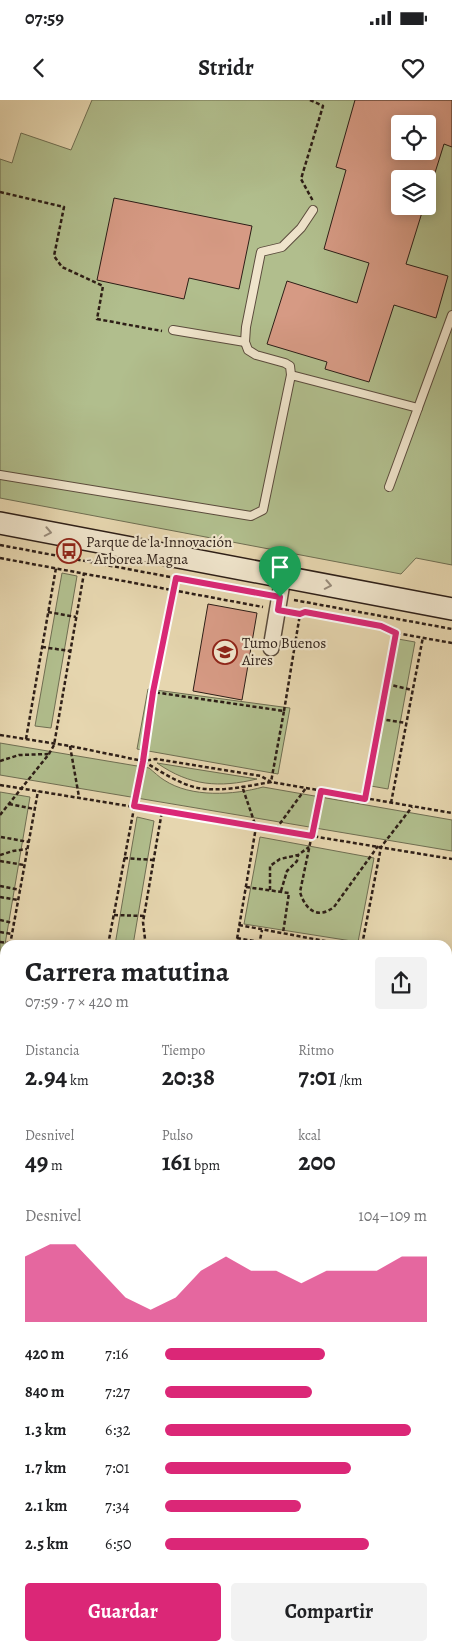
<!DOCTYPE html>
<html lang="es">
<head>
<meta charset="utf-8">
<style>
	:root { --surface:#fff; --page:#f2f2f2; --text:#202124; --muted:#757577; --accent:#db2777 }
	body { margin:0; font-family:Alegreya,serif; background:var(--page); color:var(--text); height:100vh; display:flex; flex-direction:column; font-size:19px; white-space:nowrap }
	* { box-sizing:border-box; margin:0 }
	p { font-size:16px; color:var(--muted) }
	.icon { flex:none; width:28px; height:28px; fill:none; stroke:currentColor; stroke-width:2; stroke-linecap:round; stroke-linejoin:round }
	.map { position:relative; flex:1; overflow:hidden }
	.drawer { position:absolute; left:0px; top:840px; width:452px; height:711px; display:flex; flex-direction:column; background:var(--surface); border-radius:15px 15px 0 0; box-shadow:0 2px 12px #0003 }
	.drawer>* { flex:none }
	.tools { position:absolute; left:391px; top:15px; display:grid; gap:10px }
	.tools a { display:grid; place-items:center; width:45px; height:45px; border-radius:5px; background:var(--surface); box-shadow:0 2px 12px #0003; font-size:25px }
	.pin { position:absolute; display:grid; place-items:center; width:42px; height:42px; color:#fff; margin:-51px -21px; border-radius:50% 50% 50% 0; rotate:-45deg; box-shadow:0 0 5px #0007 }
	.pin .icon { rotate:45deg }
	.round { display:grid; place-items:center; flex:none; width:52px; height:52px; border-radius:5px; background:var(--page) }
	.head { display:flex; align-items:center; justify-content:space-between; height:85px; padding:0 25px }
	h1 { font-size:28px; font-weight:700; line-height:38px }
	.stats { display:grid; grid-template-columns:repeat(3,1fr); gap:8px; height:85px; padding:5px 25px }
	.stats div { display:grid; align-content:center }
	.stats b { font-size:25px; font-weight:700 }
	.stats small { font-size:14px; font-weight:400 }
	.stats p { font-size:14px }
	.chart { height:140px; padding:10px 25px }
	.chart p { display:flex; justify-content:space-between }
	.chart svg { width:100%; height:90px; margin-top:5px; fill:var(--accent); opacity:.7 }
	.action { display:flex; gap:10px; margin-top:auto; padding:10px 25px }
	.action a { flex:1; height:58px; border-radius:5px; background:var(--accent); color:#fff; font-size:20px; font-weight:700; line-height:58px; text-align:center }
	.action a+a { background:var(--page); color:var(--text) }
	ul { padding:0 25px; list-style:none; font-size:16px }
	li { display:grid; grid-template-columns:80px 60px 1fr; align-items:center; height:38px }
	li i { height:12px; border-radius:6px; background:var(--accent) }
	.status { display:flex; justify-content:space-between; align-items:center; height:35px; padding:0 25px; background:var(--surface); direction:ltr }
	.status svg { height:14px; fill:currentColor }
	header { display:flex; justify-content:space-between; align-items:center; height:65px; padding:0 25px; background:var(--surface); font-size:22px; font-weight:700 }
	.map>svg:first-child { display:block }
	.green { fill:#b1be8d; stroke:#6f6e52; fill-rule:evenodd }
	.building { fill:#d69a84; stroke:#2d1e17; fill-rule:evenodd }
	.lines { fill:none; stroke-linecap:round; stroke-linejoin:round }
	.lane-casing { stroke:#5b4c3d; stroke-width:10 }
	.street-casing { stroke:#5b4c3d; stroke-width:18 }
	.secondary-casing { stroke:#2d1e17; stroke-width:24 }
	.path { stroke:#2d1e17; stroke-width:2.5; stroke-dasharray:4 2.5; stroke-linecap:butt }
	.lane { stroke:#efe4cb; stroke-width:8 }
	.street { stroke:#efe4cb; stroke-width:15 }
	.secondary { stroke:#efe4cb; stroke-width:21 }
	.oneway { stroke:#988b7a }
	.route-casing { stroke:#fff; stroke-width:10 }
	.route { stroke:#db2777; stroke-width:6 }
	.labels { text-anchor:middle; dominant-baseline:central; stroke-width:4.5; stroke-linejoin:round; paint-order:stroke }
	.poi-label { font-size:15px; fill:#2d1e17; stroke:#efe4cb; text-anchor:start }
</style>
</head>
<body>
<div class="status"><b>07:59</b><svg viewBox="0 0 49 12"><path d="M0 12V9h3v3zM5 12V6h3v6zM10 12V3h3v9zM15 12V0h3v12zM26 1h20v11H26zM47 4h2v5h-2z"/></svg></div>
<header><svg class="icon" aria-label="back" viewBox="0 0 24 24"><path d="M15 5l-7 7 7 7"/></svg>Stridr<svg class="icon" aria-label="heart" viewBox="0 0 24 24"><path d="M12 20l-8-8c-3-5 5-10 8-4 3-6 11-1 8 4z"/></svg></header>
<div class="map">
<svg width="452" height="1551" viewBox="0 0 452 1551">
	<rect width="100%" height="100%" fill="#e6d6af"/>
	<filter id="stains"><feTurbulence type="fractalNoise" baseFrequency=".004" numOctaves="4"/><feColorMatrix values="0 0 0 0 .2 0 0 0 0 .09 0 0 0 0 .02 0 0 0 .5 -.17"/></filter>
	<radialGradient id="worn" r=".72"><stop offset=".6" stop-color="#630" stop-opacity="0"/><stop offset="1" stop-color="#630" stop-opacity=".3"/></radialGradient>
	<g class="green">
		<path d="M92,0H452V465L416,458L401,474L0,398V59L12,63L21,33L71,50ZM400,24H428V51H400ZM400,79H428V106H400Z"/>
		<polygon points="62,473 77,476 51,628 35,626"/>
		<polygon points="398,539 415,542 388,689 371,686"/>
		<polygon points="148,589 290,608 278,674 137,649"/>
		<path d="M0,643L149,668C154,672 159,677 164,680C191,698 234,695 263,687L452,720V751L0,675Z"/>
		<path d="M157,663L257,679C219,688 190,686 157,663Z"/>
		<polygon points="0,692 30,697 0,874"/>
		<polygon points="137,717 154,721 133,845 115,845"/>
		<polygon points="260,737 374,758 358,842 244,824"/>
		<polygon points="0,985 5,985 5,1167 0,1145"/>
		<polygon points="448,1059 452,1061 452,1551 91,1551 91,1546 448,1546"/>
	</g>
	<g class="building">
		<path d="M355,0H452V47L444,44L433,79H400V106H424L406,164L448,176L436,218L394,205L369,282L325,269L327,262L267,244L287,181L357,203L369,163L324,149L346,70L336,67ZM400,24H428V51H400Z"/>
		<polygon points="114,98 252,126 239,189 189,178 184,199 97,180"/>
		<polygon points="208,504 257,513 242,600 193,591"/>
	</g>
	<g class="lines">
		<defs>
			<g id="lane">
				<polyline points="173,230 245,242"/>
				<polyline points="291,275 290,266 285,263 256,255 248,250 245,242 246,227 261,152 282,147 301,128 313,110"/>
				<polyline points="418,308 452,215"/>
				<polyline points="0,375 251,416 263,410 291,275 418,308 389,387"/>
				<polyline points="448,1504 452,1501"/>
			</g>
			<g id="street">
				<polyline points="271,548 283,477"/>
				<polyline points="0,1438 5,1434"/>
			</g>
			<g id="secondary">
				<polyline points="0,423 452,509"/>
				<polyline points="0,939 5,940"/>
				<polyline points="448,1003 452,1002"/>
				<polyline points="0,1368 5,1390"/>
				<polyline points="40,1546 41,1551"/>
			</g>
		</defs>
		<use href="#lane" class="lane-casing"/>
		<use href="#street" class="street-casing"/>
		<use href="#secondary" class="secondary-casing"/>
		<g class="path">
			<polyline points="310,0 323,6 301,79 313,101"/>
			<polyline points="0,92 64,107 54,156 62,167 103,186 97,219 162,231"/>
			<polyline points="0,445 266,495"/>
			<polyline points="0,458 263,507"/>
			<polyline points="294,500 452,529"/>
			<polyline points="48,512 76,517"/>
			<polyline points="290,512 300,514 305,512 381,526 396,533 452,543"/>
			<polyline points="42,547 70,551"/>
			<polyline points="387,584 412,590"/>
			<polyline points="153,592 176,478"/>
			<polyline points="284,611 300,514"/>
			<polyline points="380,619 406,623"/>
			<polyline points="0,635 70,646 143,661 156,659 261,676 271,682 452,713"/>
			<polyline points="26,639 56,468"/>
			<polyline points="70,646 79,697"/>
			<polyline points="0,661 19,655 49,654"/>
			<polyline points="0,685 452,759"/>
			<path d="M321,691L300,792C305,809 317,820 334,807L378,746"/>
			<polyline points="365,699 396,533"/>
			<polyline points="391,703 423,537"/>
			<polyline points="9,704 34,709"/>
			<polyline points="0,715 49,654 54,645 84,473"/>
			<polyline points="276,729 306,688"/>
			<polyline points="1,737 29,742"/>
			<polyline points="0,755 13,751 27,749"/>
			<polyline points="124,758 153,760"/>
			<polyline points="0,761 24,765"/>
			<polyline points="0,786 20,790"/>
			<polyline points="246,787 289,793 283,833"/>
			<polyline points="270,790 270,766 280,759 298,755 309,747"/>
			<polyline points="281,791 287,771 297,761 298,755"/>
			<polyline points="0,797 18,800"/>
			<polyline points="114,815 144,816"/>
			<polyline points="0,820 13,823"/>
			<polyline points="239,825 346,845"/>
			<polyline points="0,832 12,834"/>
			<polyline points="237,838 259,842"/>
			<polyline points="0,842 10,843"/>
			<polyline points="10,845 38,691"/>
			<path d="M108,845L143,661L153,592L284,611L271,682C248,686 222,692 198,688C179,684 160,671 143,661"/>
			<polyline points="144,845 145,839 143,822 162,711"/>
			<polyline points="236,845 256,727 242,686"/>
			<polyline points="259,845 262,830"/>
			<polyline points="362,845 381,747 412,707"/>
			<polyline points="0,867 5,870"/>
			<polyline points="0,885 5,886"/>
			<polyline points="0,902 5,872"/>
			<polyline points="0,905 5,906"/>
			<polyline points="448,930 452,905"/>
			<polyline points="448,961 452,962"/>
			<polyline points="0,972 5,973"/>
			<polyline points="448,979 452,980"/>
			<polyline points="448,1050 452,1051"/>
			<polyline points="448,1119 452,1122"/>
			<polyline points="0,1187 5,1210"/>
			<polyline points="448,1390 452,1387"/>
			<polyline points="0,1458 5,1462"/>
			<polyline points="0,1482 5,1504"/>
			<polyline points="15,1546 16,1551"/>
			<polyline points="80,1546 81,1551"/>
			<polyline points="370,1546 371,1551"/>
			<polyline points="427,1551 452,1546"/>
		</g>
		<use href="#lane" class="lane"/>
		<use href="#street" class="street"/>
		<use href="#secondary" class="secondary"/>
	</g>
	<defs><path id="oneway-chevron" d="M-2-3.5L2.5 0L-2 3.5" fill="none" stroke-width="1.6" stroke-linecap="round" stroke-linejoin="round" transform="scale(1.25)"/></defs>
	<g class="oneway">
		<use href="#oneway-chevron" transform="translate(48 432) rotate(11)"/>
		<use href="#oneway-chevron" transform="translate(328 485) rotate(11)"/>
	</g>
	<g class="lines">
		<defs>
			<polygon id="route" points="176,478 280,497 278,510 300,514 305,512 381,526 396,533 365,699 321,691 312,736 134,706 143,661 153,592"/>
		</defs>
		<use href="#route" class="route-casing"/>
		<use href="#route" class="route"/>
	</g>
	<defs>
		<symbol id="bus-ring" viewBox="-11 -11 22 22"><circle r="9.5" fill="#efe4cb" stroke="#8f2418" stroke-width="1.5"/><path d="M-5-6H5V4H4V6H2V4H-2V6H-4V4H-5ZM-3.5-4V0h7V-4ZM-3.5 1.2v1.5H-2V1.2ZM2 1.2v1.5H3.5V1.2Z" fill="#8f2418"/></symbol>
		<symbol id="university-ring" viewBox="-11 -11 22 22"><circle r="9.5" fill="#efe4cb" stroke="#8f2418" stroke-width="1.5"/><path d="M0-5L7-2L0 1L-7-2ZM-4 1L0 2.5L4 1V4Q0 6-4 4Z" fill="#8f2418"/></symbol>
	</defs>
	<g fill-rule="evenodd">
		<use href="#bus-ring" x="55" y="437" width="28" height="28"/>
		<use href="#university-ring" x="211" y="538" width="28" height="28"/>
	</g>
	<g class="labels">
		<g class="poi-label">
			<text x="86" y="442">Parque de la Innovación<tspan x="86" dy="17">- Arborea Magna</tspan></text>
			<text x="242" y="543">Tumo Buenos<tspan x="242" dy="17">Aires</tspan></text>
		</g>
	</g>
	<rect width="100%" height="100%" filter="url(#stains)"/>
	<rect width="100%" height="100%" fill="url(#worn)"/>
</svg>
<div class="tools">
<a><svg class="icon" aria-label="locate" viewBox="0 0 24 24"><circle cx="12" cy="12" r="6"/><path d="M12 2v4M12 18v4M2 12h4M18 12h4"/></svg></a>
<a><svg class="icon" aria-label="layers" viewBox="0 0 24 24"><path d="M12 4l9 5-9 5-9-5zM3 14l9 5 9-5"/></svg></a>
</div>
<div class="pin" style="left:280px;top:497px;background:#1e9e55"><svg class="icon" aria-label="arrive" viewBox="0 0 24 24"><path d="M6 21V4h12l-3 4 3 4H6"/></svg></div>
<section class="drawer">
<div class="head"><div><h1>Carrera matutina</h1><p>07:59 · 7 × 420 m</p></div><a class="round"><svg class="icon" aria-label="share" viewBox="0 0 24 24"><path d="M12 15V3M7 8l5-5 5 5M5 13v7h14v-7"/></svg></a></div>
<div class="stats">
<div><p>Distancia</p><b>2.94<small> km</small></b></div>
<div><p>Tiempo</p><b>20:38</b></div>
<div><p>Ritmo</p><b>7:01<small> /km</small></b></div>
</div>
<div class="stats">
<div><p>Desnivel</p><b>49<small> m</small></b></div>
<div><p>Pulso</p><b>161<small> bpm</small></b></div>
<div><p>kcal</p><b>200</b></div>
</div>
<div class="chart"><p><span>Desnivel</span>104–109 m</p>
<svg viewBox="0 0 160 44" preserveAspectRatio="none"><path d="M0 44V12L10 6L20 6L30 19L40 32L50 38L60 32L70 19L80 12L90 19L100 19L110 25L120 19L130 19L140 19L150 12L160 12V44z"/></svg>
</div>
<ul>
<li><b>420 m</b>7:16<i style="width:61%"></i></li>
<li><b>840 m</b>7:27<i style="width:56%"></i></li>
<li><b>1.3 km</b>6:32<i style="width:94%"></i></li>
<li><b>1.7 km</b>7:01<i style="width:71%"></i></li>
<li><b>2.1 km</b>7:34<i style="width:52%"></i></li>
<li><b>2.5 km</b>6:50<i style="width:78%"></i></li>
</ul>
<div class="action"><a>Guardar</a><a>Compartir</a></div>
</section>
</div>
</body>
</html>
